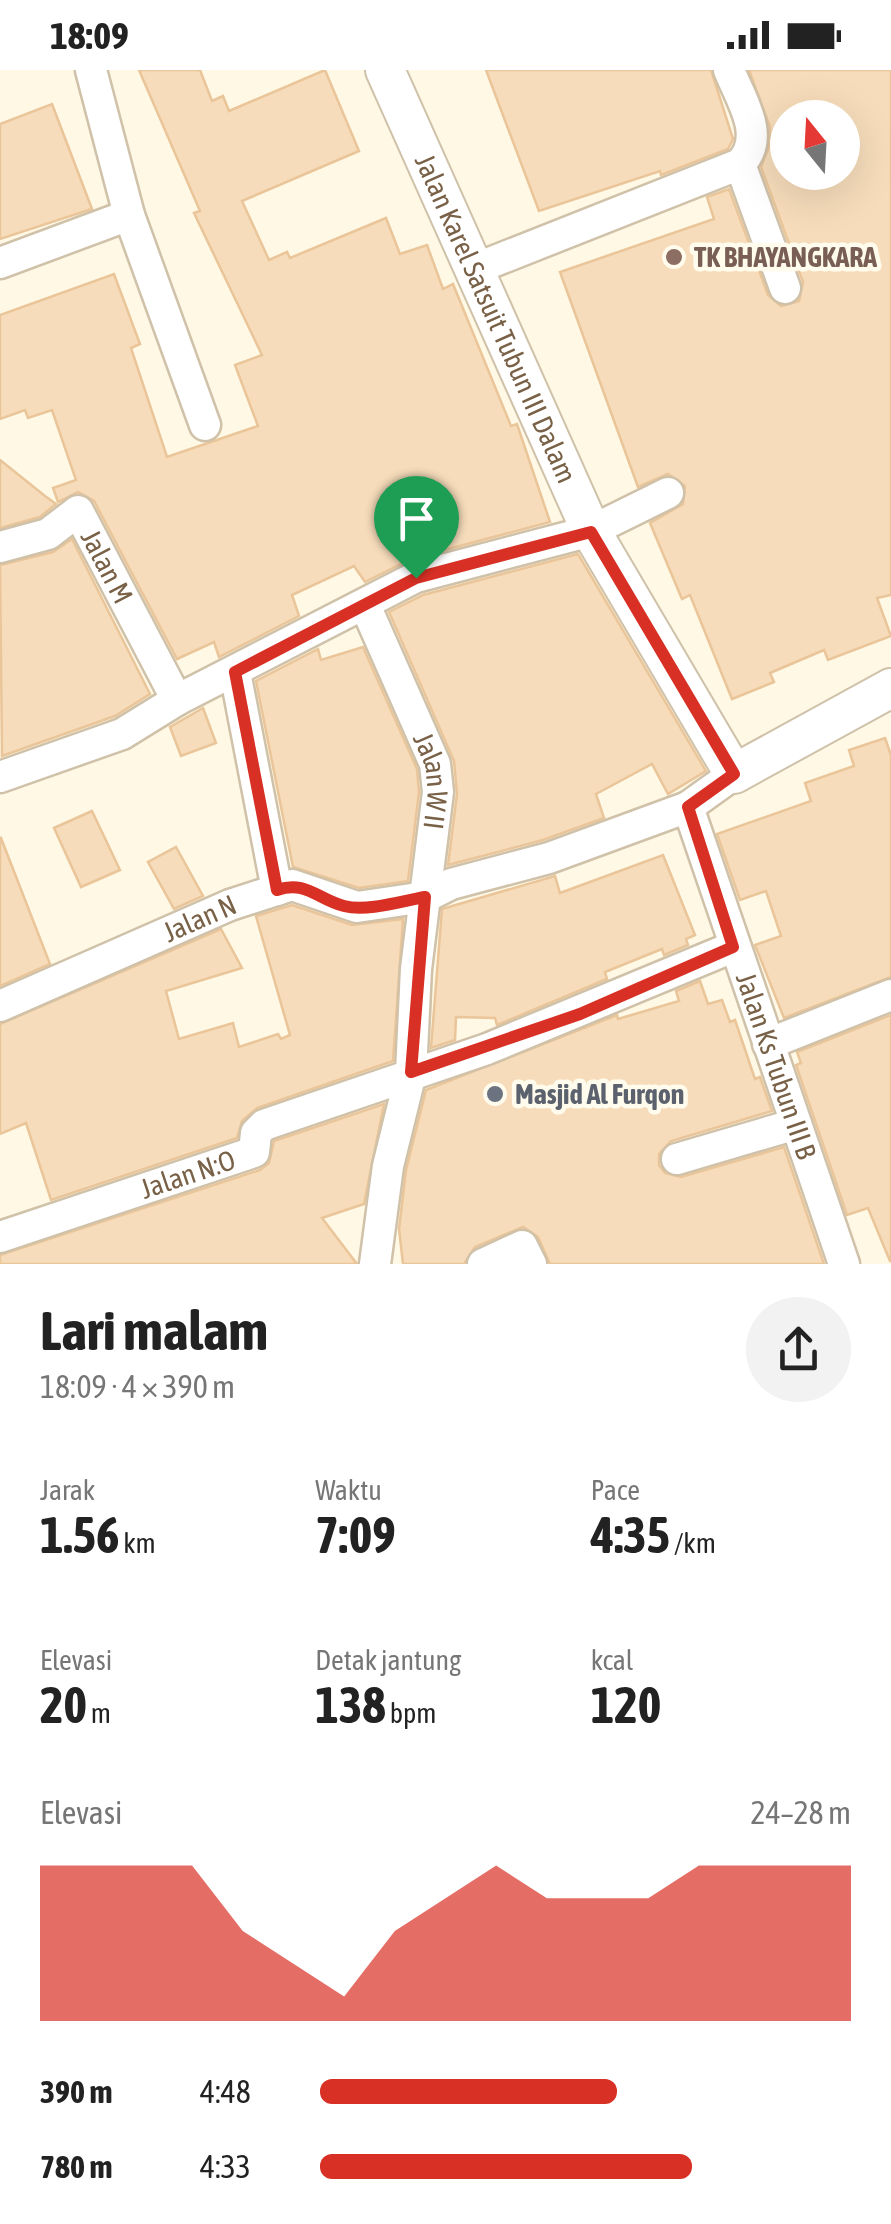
<!DOCTYPE html>
<html lang="id">
<head>
<meta charset="utf-8">
<style>
	:root { --surface:#fff; --page:#f2f2f2; --text:#222; --muted:#767676; --accent:#d93025 }
	body { margin:0; font-family:"Asap Condensed",sans-serif; background:var(--page); color:var(--text); height:100vh; display:flex; flex-direction:column; font-size:38px; white-space:nowrap }
	* { box-sizing:border-box; margin:0 }
	p { font-size:32px; color:var(--muted) }
	.icon { flex:none; width:55px; height:55px; fill:none; stroke:currentColor; stroke-width:2; stroke-linecap:round; stroke-linejoin:round }
	.map { position:relative; height:1194px; overflow:hidden }
	.side { display:flex; flex-direction:column; background:var(--surface); flex:1 }
	.side>* { flex:none }
	.needle { width:65px; rotate:342deg }
	.buttons { position:absolute; left:770px; top:30px; display:grid; gap:20px }
	.buttons a { display:grid; place-items:center; width:90px; height:90px; border-radius:50%; background:var(--surface); box-shadow:0 10px 40px #0002; font-size:50px }
	.pin { position:absolute; display:grid; place-items:center; width:85px; height:85px; color:#fff; margin:-102px -42px; border-radius:50% 50% 50% 0; rotate:-45deg; box-shadow:0 0 10px #0007 }
	.pin .icon { rotate:45deg }
	.round { display:grid; place-items:center; flex:none; width:105px; height:105px; border-radius:52px; background:var(--page) }
	.summary { display:flex; align-items:center; justify-content:space-between; height:170px; padding:0 40px }
	h1 { font-size:55px; font-weight:700; line-height:75px }
	.stats { display:grid; grid-template-columns:repeat(3,1fr); gap:15px; height:170px; padding:10px 40px }
	.stats div { display:grid; align-content:center }
	.stats b { font-size:50px; font-weight:700 }
	.stats small { font-size:28px; font-weight:400 }
	.stats p { font-size:28px }
	.chart { height:280px; padding:20px 40px }
	.chart p { display:flex; justify-content:space-between }
	.chart svg { width:100%; height:180px; margin-top:10px; fill:var(--accent); opacity:.7 }
	ul { padding:0 40px; list-style:none; font-size:32px }
	li { display:grid; grid-template-columns:160px 120px 1fr; align-items:center; height:75px }
	li i { height:25px; border-radius:12px; background:var(--accent) }
	.status { display:flex; justify-content:space-between; align-items:center; height:70px; padding:0 50px; background:var(--surface); direction:ltr }
	.status svg { height:28px; fill:currentColor }
	.map>svg:first-child { display:block }
	.building { fill:#f6dcba; stroke:#eac599; stroke-width:2.5; fill-rule:evenodd }
	.lines { fill:none; stroke-linecap:round; stroke-linejoin:round }
	.minor-casing { stroke:#d0c1a9; stroke-width:35 }
	.tertiary-casing { stroke:#d0c1a9; stroke-width:42 }
	.minor { stroke:#fff; stroke-width:30 }
	.tertiary { stroke:#fff; stroke-width:38 }
	.route-casing { stroke:#fff; stroke-width:20 }
	.route { stroke:#d93025; stroke-width:12 }
	.education-dot { fill:#8d6e63; stroke:#fffbed; stroke-width:4 }
	.worship-dot { fill:#6b7280; stroke:#fffbed; stroke-width:4 }
	.labels { text-anchor:middle; dominant-baseline:central; stroke-width:9; stroke-linejoin:round; paint-order:stroke }
	.education-label { font-size:28px; font-weight:bold; fill:#785e54; stroke:#fffbed; text-anchor:start }
	.street-label { font-size:28px; fill:#796147; stroke:#fffbed }
	.worship-label { font-size:28px; font-weight:bold; fill:#5b616d; stroke:#fffbed; text-anchor:start }
</style>
</head>
<body>
<div class="status"><b>18:09</b><svg viewBox="0 0 49 12"><path d="M0 12V9h3v3zM5 12V6h3v6zM10 12V3h3v9zM15 12V0h3v12zM26 1h20v11H26zM47 4h2v5h-2z"/></svg></div>
<div class="map">
<svg width="891" height="1194" viewBox="0 0 891 1194">
	<rect width="100%" height="100%" fill="#fef8e5"/>
	<g class="building">
		<polygon points="139,0 200,0 212,31 223,26 229,41 325,0 359,81 242,131 269,190 287,182 290,188 386,148 400,184 427,175 443,219 453,214 511,356 517,354 550,452 411,489 365,512 354,496 292,525 299,546 219,587 214,572 177,589 94,431 78,422 58,432 53,418 76,410 52,340 28,348 25,340 0,349 0,245 114,204 140,274 131,278 167,387 258,356 235,295 262,285 194,143 200,141"/>
		<polygon points="486,0 711,0 733,69 728,79 661,105 660,101 539,141"/>
		<path d="M749,0H891V525L877,528L891,566L828,590L824,580L770,603L774,612L732,629L690,525L682,529L650,453L683,434L685,416L668,404L638,417L560,202L714,149L707,127L729,119L768,225L781,236L799,231L803,212L761,97L769,77L770,57ZM788,48H842V102H788Z"/>
		<polygon points="52,34 92,139 0,169 0,54"/>
		<polygon points="0,390 45,426 56,434 40,447 0,458"/>
		<polygon points="72,469 150,624 115,646 2,686 0,495 53,482"/>
		<polygon points="578,484 706,701 668,724 652,694 596,724 604,748 543,770 448,795 457,724 454,691 389,542 423,525"/>
		<polygon points="363,577 417,699 419,722 408,811 359,818 293,797 256,611 318,579 321,590"/>
		<polygon points="203,638 216,673 181,686 170,657"/>
		<polygon points="885,668 891,685 891,907 784,948 755,875 781,866 766,821 740,830 717,764 811,731 805,713 854,696 849,680"/>
		<polygon points="92,741 120,800 81,817 54,758"/>
		<polygon points="1,768 50,894 0,916 0,769"/>
		<polygon points="176,777 203,826 174,839 148,792"/>
		<polygon points="663,785 695,865 686,869 688,875 664,885 662,879 605,902 607,909 497,955 495,948 456,947 455,970 431,978 442,839 555,806 560,823"/>
		<polygon points="292,835 352,855 403,849 393,991 257,1038 242,1051 237,1068 51,1130 26,1053 0,1064 0,954 221,859 242,898 166,921 179,969 233,953 239,977 278,964 281,969 290,965 256,846"/>
		<polygon points="700,911 708,934 722,930 730,952 735,950 755,1009 760,1007 772,1041 671,1071 659,1084 659,1095 665,1103 681,1107 784,1077 824,1194 550,1194 538,1167 523,1157 475,1177 464,1194 403,1194 399,1159 406,1100 426,1020 617,945 618,949 679,931 676,921"/>
		<polygon points="891,945 891,1191 890,1191 868,1138 847,1145 796,995 801,993 797,982"/>
		<polygon points="384,1034 364,1134 322,1148 357,1194 0,1194 0,1185 260,1100 269,1093 274,1071"/>
	</g>
	<g class="lines">
		<defs>
			<g id="minor">
				<polyline points="91,0 129,145 205,355"/>
				<polyline points="740,94 785,218"/>
				<polyline points="0,193 129,145"/>
				<path d="M472,200L740,94C767,67 741,30 729,0"/>
				<path id="s1" d="M0,477L48,464L78,441L177,630"/>
				<path id="s2" d="M365,535L435,694L438,722L416,899L411,1003L388,1096L375,1194"/>
				<polyline points="235,602 277,820"/>
				<path id="s3" d="M734,704L688,737L844,1194"/>
				<polyline points="0,707 122,664 177,630 416,507 591,461 668,423"/>
				<path id="s4" d="M0,936L230,835L292,815L357,837L425,827L451,814L549,788L688,737"/>
				<polyline points="768,974 891,925"/>
				<polyline points="677,1089 796,1054"/>
				<path id="s5" d="M0,1167L254,1082L256,1063L264,1055L487,979L733,877"/>
				<polyline points="483,1194 522,1176 531,1194"/>
			</g>
			<g id="tertiary">
				<path id="s6" d="M385,0L591,461L734,704L891,618"/>
			</g>
		</defs>
		<use href="#minor" class="minor-casing"/>
		<use href="#tertiary" class="tertiary-casing"/>
		<use href="#minor" class="minor"/>
		<use href="#tertiary" class="tertiary"/>
	</g>
	<g class="lines">
		<defs>
			<path id="route" d="M591,462L734,704L688,737L733,877L580,944L411,1002L425,827C402,831 367,842 344,836C317,829 306,810 277,820L235,602L416,508Z"/>
		</defs>
		<use href="#route" class="route-casing"/>
		<use href="#route" class="route"/>
	</g>
	<circle class="education-dot" cx="674" cy="187" r="10"/>
	<circle class="worship-dot" cx="495" cy="1024" r="10"/>
	<g class="labels">
		<g class="education-label">
			<text x="694" y="187">TK BHAYANGKARA</text>
		</g>
		<g class="street-label">
			<text stroke="none"><textPath href="#s6" startOffset="272">Jalan Karel Satsuit Tubun III Dalam</textPath></text>
			<text stroke="none"><textPath href="#s1" startOffset="150">Jalan M</textPath></text>
			<text stroke="none"><textPath href="#s2" startOffset="190">Jalan W II</textPath></text>
			<text stroke="none"><textPath href="#s4" startOffset="218">Jalan N</textPath></text>
			<text stroke="none"><textPath href="#s3" startOffset="330">Jalan Ks Tubun III B</textPath></text>
			<text stroke="none"><textPath href="#s5" startOffset="198">Jalan N:O</textPath></text>
		</g>
		<g class="worship-label">
			<text x="515" y="1024">Masjid Al Furqon</text>
		</g>
	</g>
</svg>
<div class="buttons">
<a><svg class="needle" viewBox="-14 -14 28 28"><path d="M0-13l5 13h-10z" fill="#e53935"/><path d="M0 13l5-13h-10z" fill="#767676"/></svg></a>
</div>
<div class="pin" style="left:416px;top:508px;background:#1e9e55"><svg class="icon" aria-label="arrive" viewBox="0 0 24 24"><path d="M6 21V4h12l-3 4 3 4H6"/></svg></div>
</div>
<section class="side">
<div class="summary"><div><h1>Lari malam</h1><p>18:09 · 4 × 390 m</p></div><a class="round"><svg class="icon" aria-label="share" viewBox="0 0 24 24"><path d="M12 15V3M7 8l5-5 5 5M5 13v7h14v-7"/></svg></a></div>
<div class="stats">
<div><p>Jarak</p><b>1.56<small> km</small></b></div>
<div><p>Waktu</p><b>7:09</b></div>
<div><p>Pace</p><b>4:35<small> /km</small></b></div>
</div>
<div class="stats">
<div><p>Elevasi</p><b>20<small> m</small></b></div>
<div><p>Detak jantung</p><b>138<small> bpm</small></b></div>
<div><p>kcal</p><b>120</b></div>
</div>
<div class="chart"><p><span>Elevasi</span>24–28 m</p>
<svg viewBox="0 0 160 44" preserveAspectRatio="none"><path d="M0 44V6L10 6L20 6L30 6L40 22L50 30L60 38L70 22L80 14L90 6L100 14L110 14L120 14L130 6L140 6L150 6L160 6V44z"/></svg>
</div>
<ul>
<li><b>390 m</b>4:48<i style="width:56%"></i></li>
<li><b>780 m</b>4:33<i style="width:70%"></i></li>
</ul>
</section>
</body>
</html>
